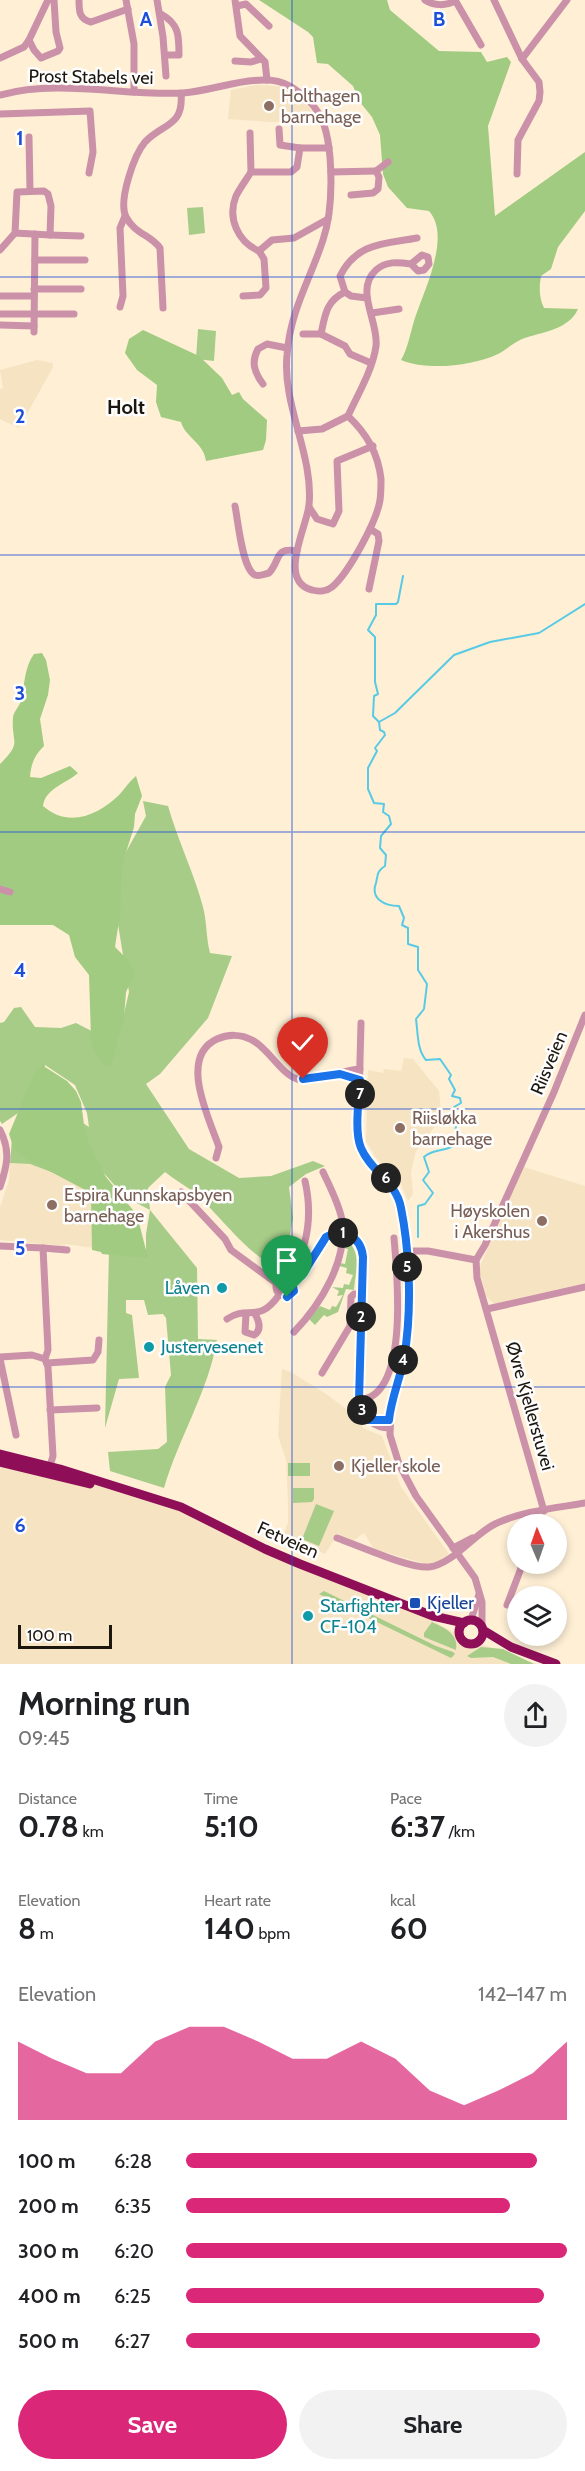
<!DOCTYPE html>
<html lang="en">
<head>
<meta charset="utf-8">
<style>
	:root { --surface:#fff; --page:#f2f2f2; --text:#202124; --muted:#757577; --accent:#db2777 }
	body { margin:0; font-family:Cabin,sans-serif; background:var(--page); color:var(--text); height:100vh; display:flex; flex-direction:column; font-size:22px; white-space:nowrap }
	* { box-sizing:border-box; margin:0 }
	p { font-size:20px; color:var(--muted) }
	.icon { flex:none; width:33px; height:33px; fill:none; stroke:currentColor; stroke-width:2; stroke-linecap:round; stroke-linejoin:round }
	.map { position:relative; height:1664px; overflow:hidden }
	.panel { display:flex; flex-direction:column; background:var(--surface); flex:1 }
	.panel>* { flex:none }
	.needle { width:39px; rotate:358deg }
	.tools { position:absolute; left:507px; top:1514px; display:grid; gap:12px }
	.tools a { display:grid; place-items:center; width:60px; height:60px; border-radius:50%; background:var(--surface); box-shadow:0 3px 9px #0003; font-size:30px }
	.scale { position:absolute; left:18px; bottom:15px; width:94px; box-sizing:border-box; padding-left:6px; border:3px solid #1c170e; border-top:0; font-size:16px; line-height:21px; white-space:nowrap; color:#1c170e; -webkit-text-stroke:4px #fefefe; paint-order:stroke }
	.pin { position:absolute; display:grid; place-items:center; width:51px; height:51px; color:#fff; margin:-62px -26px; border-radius:50% 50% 50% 0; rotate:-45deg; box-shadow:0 0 6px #0007 }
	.pin .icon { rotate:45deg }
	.km { position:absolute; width:30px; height:30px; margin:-15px; border-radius:50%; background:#222; color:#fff; font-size:16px; line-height:30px; text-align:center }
	.round { display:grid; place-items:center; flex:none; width:63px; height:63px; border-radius:32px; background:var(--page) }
	.headline { display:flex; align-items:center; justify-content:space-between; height:102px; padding:0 18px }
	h1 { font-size:33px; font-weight:800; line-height:45px }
	.stats { display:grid; grid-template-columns:repeat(3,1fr); gap:9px; height:102px; padding:6px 18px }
	.stats div { display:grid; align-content:center }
	.stats b { font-size:30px; font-weight:800 }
	.stats small { font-size:16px; font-weight:400 }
	.stats p { font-size:16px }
	.chart { height:168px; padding:12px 18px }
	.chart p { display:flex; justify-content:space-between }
	.chart svg { width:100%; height:108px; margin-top:6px; fill:var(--accent); opacity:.7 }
	.cta { display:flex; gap:12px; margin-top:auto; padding:12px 18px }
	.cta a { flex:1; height:69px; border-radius:36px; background:var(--accent); color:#fff; font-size:24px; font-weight:800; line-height:69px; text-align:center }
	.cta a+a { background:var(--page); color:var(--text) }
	ul { padding:0 18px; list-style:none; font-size:20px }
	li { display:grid; grid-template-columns:96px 72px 1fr; align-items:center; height:45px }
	li i { height:15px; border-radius:8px; background:var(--accent) }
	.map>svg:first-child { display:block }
	.built { fill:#f6e3c2 }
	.green { fill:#a6cc88 }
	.forest { fill:#a1cb81 }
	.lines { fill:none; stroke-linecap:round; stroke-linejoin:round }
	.stream { stroke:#58cae5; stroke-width:2 }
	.minor { stroke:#cb91a9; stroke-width:7 }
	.highway { stroke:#8e0e58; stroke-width:9 }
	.route-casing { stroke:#fff; stroke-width:12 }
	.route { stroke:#1a73e8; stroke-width:8 }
	.grid { fill:none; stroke:#1d4ed8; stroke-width:1.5; stroke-opacity:0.55 }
	.education-dot { fill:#8d6e63; stroke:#fefefe; stroke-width:2 }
	.culture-dot { fill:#0f9aa8; stroke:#fefefe; stroke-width:2 }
	.transit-dot { fill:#1a4fb4; stroke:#fefefe; stroke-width:2 }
	.labels { text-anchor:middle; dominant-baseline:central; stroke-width:5; stroke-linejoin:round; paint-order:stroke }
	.street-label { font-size:18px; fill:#1c170e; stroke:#fefefe }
	.education-label { font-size:18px; fill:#785e54; stroke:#fefefe; text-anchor:start }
	.culture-label { font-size:18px; fill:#0d838f; stroke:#fefefe; text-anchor:start }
	.transit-label { font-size:18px; fill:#164399; stroke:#fefefe; text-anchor:start }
	.neighbourhood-label { font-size:20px; font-weight:bold; fill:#1c170e; stroke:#fefefe }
	.grid-label { font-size:20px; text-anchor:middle; font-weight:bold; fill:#1d4ed8; stroke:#fefefe; stroke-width:5; stroke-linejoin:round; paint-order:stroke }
</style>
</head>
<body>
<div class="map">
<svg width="585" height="1664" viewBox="0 0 585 1664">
	<rect width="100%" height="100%" fill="#feefd5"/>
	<g class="built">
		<polygon points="256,85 278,86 292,92 301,97 320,121 270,122 228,119 231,90"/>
		<polygon points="37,360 53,363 53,367 19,428 0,419 0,389 3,388 0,370"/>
		<polygon points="404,1058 413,1059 439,1091 441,1112 436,1125 416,1151 411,1172 413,1194 408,1201 401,1184 376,1158 366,1141 368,1070 383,1073 384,1069 401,1071"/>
		<polygon points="10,1163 30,1164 96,1190 107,1250 66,1244 63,1246 0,1240 0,1207 9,1180"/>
		<polygon points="524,1167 585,1186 585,1283 494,1304 486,1296 479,1269 507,1202"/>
		<polygon points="282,1369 291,1372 326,1394 357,1417 363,1428 382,1436 401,1487 449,1554 439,1561 426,1564 374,1549 364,1533 353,1541 337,1535 325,1554 283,1536 288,1523 288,1503 286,1460 278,1435"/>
		<polygon points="0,1460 140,1496 199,1514 419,1614 465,1638 537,1664 0,1664"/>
	</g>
	<g class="green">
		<polygon points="203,207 205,233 189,235 187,208"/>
		<polygon points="198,329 216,331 214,361 196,359"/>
		<path d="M143,801L168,806C178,841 194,873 203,907C207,922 206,938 210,953L232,956L208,1018L160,1074L146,1084L189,1149L239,1178L271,1176L313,1161L325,1166L306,1174L289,1187L293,1218L284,1268C259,1269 216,1211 196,1194C186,1186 175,1180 165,1172L148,1188L150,1210L197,1268L198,1339L217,1340C208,1392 179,1437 164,1488L110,1471L108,1452L158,1449L167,1442L165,1387L171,1375L166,1318L163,1314L148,1315L144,1300H126V1313L132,1315L139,1378L119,1379L105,1428L109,1250H146V1234L150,1210L125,1197L102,1171L80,1183L30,1164L10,1163L12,1138L74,1117L89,1127L87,1113L75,1085L45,1065L24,1109L2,1124L0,1121V1023L4,1022L14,1008L21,1007L35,1027L61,1028L76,1023L117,1044L129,992L116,912L122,859L146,816Z"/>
		<path d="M345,1240C363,1250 355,1273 354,1290L346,1289L338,1312L327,1317L324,1315L315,1325L309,1319L320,1306L330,1310L332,1306L336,1307L343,1295L337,1296L339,1291L332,1287L343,1288L344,1284L349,1285L353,1275L346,1273L347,1268L339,1266L340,1263L345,1264L348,1249L343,1248Z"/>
		<polygon points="310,1463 310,1476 288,1476 288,1463"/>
		<polygon points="293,1488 314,1488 314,1499 312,1502 293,1503"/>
		<polygon points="316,1504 334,1511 319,1546 302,1539"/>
		<polygon points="324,1591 436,1646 453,1652 455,1654 451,1658 319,1594"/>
		<path d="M432,1622C445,1628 459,1634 456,1650L424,1637V1633Z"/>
		<polygon points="481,1647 503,1649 534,1664 511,1664 493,1657 471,1658 467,1656"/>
	</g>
	<g class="forest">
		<path d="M259,0H387L390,10L439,51L481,52L487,62L507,57L511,62L488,126L495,216L585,152V211L558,247L551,269L541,276C539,288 539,297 544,308L578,309C569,330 541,332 522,339C513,343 507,349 498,354C473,366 427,371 401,360C408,348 410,334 414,321C423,292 452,237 429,211L407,208L388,187L383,174L380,135L372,117L359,101L353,86L328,64L317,63L313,37L308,32Z"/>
		<path d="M143,330L199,356L222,378L232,395L239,392L243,399L267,420L266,440L263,450L206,461C204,443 185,437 181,422L161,417L156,402L157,385L137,370L125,353L129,339Z"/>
		<path d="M42,653L46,660L50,680L48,695L40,719L44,746C35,755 31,763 30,777L41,778L70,766L78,773C65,784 45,789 43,806C68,828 98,816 120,794C125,788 129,782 136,776L142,796L135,814L134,827L122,865L120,914L115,947L130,962L135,973L126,992L124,1018L113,1060L110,1066H104L95,1053L91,1038L89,975L75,957L69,935L53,925H0V764C23,741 11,745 13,717C14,711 20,706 21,700C25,684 24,668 34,654Z"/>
		<polygon points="44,1064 45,1067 67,1081 76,1091 81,1102 85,1132 90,1146 106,1177 137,1215 148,1258 102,1254 101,1252 92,1250 91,1196 89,1192 25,1158 14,1149 9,1134 34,1074"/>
	</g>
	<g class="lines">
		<g class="stream">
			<path d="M403,576L398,602L396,604H376V615L368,630L375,637V682L378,694L374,696L373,716L379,722L380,730L384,732L385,735L375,748L377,751L368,768V789L374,803L384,804L383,812L389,816L391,824L381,836L380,848L386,855L385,866C377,871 378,874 376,883C370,899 385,906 399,906L404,918L402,925L408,928V944L418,947V970L427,984L424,1009L416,1019C418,1033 417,1050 426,1060L440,1059L451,1075L449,1079L455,1090L452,1096L460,1098L461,1103L454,1107C461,1118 451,1128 459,1139L458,1143C447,1153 435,1147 424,1157L429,1172L423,1180L433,1193L425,1204L418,1206V1237"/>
			<polyline points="379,722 395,713 454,655 490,642 539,633 585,604"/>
		</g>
		<g class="minor">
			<polyline points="48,0 29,40 34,50 41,58 58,51 60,48 56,32 54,0"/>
			<path d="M79,0C79,11 79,19 91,22L128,9"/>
			<polyline points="126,0 134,44 134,92"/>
			<polyline points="157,0 163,37 166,76"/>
			<polyline points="235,0 240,36 265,62 267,80"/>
			<path d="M425,0C434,6 446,6 455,1"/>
			<polyline points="455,0 481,45"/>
			<polyline points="494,0 522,59 539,82 540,92 539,101 518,140 517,174"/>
			<polyline points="237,6 246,4 269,26"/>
			<path d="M161,14C179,24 179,35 179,55H165"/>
			<polyline points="0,58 24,47 29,40"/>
			<polyline points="522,59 567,0"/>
			<polyline points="235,61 251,62 261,59"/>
			<path d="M0,95C60,79 122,96 183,93C211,91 239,79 266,80C284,80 296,89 308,100C324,115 328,135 330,157C332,184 332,213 323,240C310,280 290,311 287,355C282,405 314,456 309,505C307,527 277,581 312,590C319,592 327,591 332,587C348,574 377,521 380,500C381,494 381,486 381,479C378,453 367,434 348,416"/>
			<polyline points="0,114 90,111 93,152 89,173"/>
			<polyline points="279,129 280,145 300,148"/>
			<polyline points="250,133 251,172"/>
			<polyline points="29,137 30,191"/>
			<polyline points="331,172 376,171"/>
			<polyline points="351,195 373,193 378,189 379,177 376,171 388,162"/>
			<path d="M328,219L294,238L272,240L259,251C238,242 227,218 236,196C240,188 246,180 251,172H291L297,167L300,148H329"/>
			<polyline points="50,235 81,236"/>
			<polyline points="0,250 15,233 17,192 44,191 48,194 51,206 50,235 15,233"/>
			<polyline points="35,260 85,260"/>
			<polyline points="34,289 81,289"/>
			<path d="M345,292L340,276C357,242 385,244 417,238"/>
			<polyline points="0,296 34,296"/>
			<polyline points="243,296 260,295 266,288 264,259 259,251"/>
			<path d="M367,298L351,296L345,292C326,301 325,315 321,334L345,346L350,354L371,363"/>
			<polyline points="120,307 123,296 120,228 125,216"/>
			<path d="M163,308L160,248C151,235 135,234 126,217C118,201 134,155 145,142C163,123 184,127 181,93"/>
			<polyline points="372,313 399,309"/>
			<polyline points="0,314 74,314"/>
			<polyline points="0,325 34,326"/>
			<polyline points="34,332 35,234"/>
			<polyline points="303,334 321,334"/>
			<path d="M263,384C254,372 251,362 258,349L267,344L287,348"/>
			<path d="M348,416C358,394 373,369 376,346C379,322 354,290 376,270C386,261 398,262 411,264L418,271L424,270L429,264L428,257L422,255L411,264"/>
			<polyline points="298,431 322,429 348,416"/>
			<path d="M235,506C238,520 242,569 255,575C260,577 264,574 269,573C281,560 274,547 297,551"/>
			<polyline points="309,507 317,519 333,524 339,511 337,461 373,446"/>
			<polyline points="369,589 379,541 378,534 370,529"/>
			<polyline points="0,889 10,892"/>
			<path d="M361,1023L358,1135C363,1164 387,1170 398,1194C405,1210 404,1233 406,1251"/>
			<polyline points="340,1074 360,1080"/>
			<path d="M0,1130C11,1151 7,1166 0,1187"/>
			<path d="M216,1158L219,1147C209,1118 178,1057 217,1039C228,1034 241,1034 252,1040C268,1048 281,1074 297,1079C318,1084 340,1070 360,1069"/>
			<polyline points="181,1192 225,1239 231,1250 276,1283"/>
			<polyline points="0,1246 43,1248 48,1350 45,1359 48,1367 53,1456 49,1469"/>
			<polyline points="43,1248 67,1250"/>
			<polyline points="476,1260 428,1251 406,1251 407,1330 398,1384 391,1407 390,1435 399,1464 416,1496 475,1578 482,1602 482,1626"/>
			<circle cx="285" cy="1287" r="9"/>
			<path d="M289,1279C308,1248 313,1216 305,1181"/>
			<path d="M293,1282L302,1275L326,1237C344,1227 360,1237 363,1257L359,1400C363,1417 372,1428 390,1428"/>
			<polyline points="487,1309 585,1287"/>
			<path d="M246,1314L245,1332L254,1335C262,1330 259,1321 255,1314"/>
			<path d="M227,1319C248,1304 258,1325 279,1295"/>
			<path d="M294,1332C321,1304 348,1260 342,1220C339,1204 330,1187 323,1172"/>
			<polyline points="0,1357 32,1355 45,1359"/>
			<polyline points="0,1359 16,1435"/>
			<polyline points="47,1363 93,1360 98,1352 99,1340"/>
			<polyline points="322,1373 350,1326 351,1297 354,1294 362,1294"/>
			<path d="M359,1400C410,1397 397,1273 394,1238"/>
			<polyline points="50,1410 97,1408"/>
			<polyline points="369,1420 389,1420"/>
			<polyline points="544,1511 477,1278 476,1260 485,1245 554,1092 585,1015"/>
			<polyline points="532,1513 533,1524"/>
			<path d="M337,1538C357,1545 410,1569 429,1567C453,1564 474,1534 495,1524C522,1511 556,1508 585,1503"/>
			<polyline points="453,1548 472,1538"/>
			<polyline points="507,1605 523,1563"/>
			<polyline points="471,1620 479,1594"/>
		</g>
		<g class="highway">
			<polyline points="0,1454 60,1469 181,1507 265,1549 300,1564 433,1616 464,1623"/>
			<polyline points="0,1462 90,1484"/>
			<circle cx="471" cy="1632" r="12"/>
			<polyline points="483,1630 511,1647 556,1664"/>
		</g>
	</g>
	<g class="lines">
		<defs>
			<path id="route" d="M287,1297L294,1291L292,1282L302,1275L326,1237C344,1227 361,1237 363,1257L359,1400L364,1415L369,1420H389C391,1399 400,1379 404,1358C412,1312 410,1253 401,1208C396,1181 371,1172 361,1148C354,1132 359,1099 360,1080L340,1074L303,1079"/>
		</defs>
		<use href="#route" class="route-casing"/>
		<use href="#route" class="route"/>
	</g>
	<path class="grid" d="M292,0V1664M0,277H585M0,555H585M0,832H585M0,1109H585M0,1387H585"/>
	<g class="education-dot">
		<circle cx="269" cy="106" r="6"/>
		<circle cx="400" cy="1128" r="6"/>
		<circle cx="52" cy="1205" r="6"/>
		<circle cx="542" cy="1221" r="6"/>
		<circle cx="339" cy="1466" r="6"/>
	</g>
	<g class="culture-dot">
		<circle cx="222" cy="1288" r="6"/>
		<circle cx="149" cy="1347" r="6"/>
		<circle cx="308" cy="1616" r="6"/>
	</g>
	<rect class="transit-dot" x="409" y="1597" width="12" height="12" rx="3"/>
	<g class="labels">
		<g class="street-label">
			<text transform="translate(91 77) rotate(1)">Prost Stabels vei</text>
			<text transform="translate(549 1063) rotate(-67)">Riisveien</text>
			<text transform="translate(530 1406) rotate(74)">Øvre Kjellerstuvei</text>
			<text transform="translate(288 1540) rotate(24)">Fetveien</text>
		</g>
		<g class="education-label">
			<text x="281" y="96">Holthagen<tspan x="281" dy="21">barnehage</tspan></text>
			<text x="412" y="1118">Riisløkka<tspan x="412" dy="21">barnehage</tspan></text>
			<text x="64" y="1195">Espira Kunnskapsbyen<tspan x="64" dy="21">barnehage</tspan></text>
			<text x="530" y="1211" text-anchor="end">Høyskolen<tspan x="530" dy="21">i Akershus</tspan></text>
			<text x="351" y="1466">Kjeller skole</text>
		</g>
		<g class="culture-label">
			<text x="210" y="1288" text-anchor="end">Låven</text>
			<text x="161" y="1347">Justervesenet</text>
			<text x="320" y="1606">Starfighter<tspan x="320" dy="21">CF-104</tspan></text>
		</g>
		<g class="transit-label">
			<text x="427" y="1603">Kjeller</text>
		</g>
		<g class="neighbourhood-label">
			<text x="126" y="407">Holt</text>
		</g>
	</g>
	<g class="grid-label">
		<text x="146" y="26">A</text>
		<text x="439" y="26">B</text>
		<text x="20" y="145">1</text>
		<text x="20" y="423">2</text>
		<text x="20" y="700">3</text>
		<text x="20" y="977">4</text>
		<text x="20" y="1255">5</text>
		<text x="20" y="1532">6</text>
	</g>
</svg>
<div class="tools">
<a><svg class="needle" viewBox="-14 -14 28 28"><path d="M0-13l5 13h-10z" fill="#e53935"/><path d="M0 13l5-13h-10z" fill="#757577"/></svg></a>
<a><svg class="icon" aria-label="layers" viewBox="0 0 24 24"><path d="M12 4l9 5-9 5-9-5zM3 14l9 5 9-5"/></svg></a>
</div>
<div class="scale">100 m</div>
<div class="pin" style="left:287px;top:1297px;background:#1e9e55"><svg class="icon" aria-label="arrive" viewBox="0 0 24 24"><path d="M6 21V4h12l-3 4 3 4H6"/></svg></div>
<div class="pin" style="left:303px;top:1079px;background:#d93025"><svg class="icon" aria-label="check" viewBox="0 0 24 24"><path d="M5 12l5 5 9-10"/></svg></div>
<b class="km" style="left:343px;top:1233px">1</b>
<b class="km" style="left:361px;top:1317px">2</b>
<b class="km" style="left:362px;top:1410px">3</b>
<b class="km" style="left:403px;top:1360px">4</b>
<b class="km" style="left:407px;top:1267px">5</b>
<b class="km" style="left:386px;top:1178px">6</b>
<b class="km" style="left:360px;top:1094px">7</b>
</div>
<section class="panel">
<div class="headline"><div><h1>Morning run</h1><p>09:45</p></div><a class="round"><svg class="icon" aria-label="share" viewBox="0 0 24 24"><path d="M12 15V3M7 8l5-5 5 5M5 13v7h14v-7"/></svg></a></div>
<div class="stats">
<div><p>Distance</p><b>0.78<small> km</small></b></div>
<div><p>Time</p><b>5:10</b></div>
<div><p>Pace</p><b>6:37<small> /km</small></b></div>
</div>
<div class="stats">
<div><p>Elevation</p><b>8<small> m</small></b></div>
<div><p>Heart rate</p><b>140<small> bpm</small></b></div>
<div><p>kcal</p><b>60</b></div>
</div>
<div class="chart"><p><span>Elevation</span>142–147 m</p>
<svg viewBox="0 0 160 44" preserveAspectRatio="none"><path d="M0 44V12L10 19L20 25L30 25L40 12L50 6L60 6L70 12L80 19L90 19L100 12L110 19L120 32L130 38L140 32L150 25L160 12V44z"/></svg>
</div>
<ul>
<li><b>100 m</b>6:28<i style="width:92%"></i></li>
<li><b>200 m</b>6:35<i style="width:85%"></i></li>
<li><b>300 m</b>6:20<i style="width:100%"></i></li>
<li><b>400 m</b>6:25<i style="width:94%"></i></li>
<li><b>500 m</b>6:27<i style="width:93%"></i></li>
</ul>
<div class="cta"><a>Save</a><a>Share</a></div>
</section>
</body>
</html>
